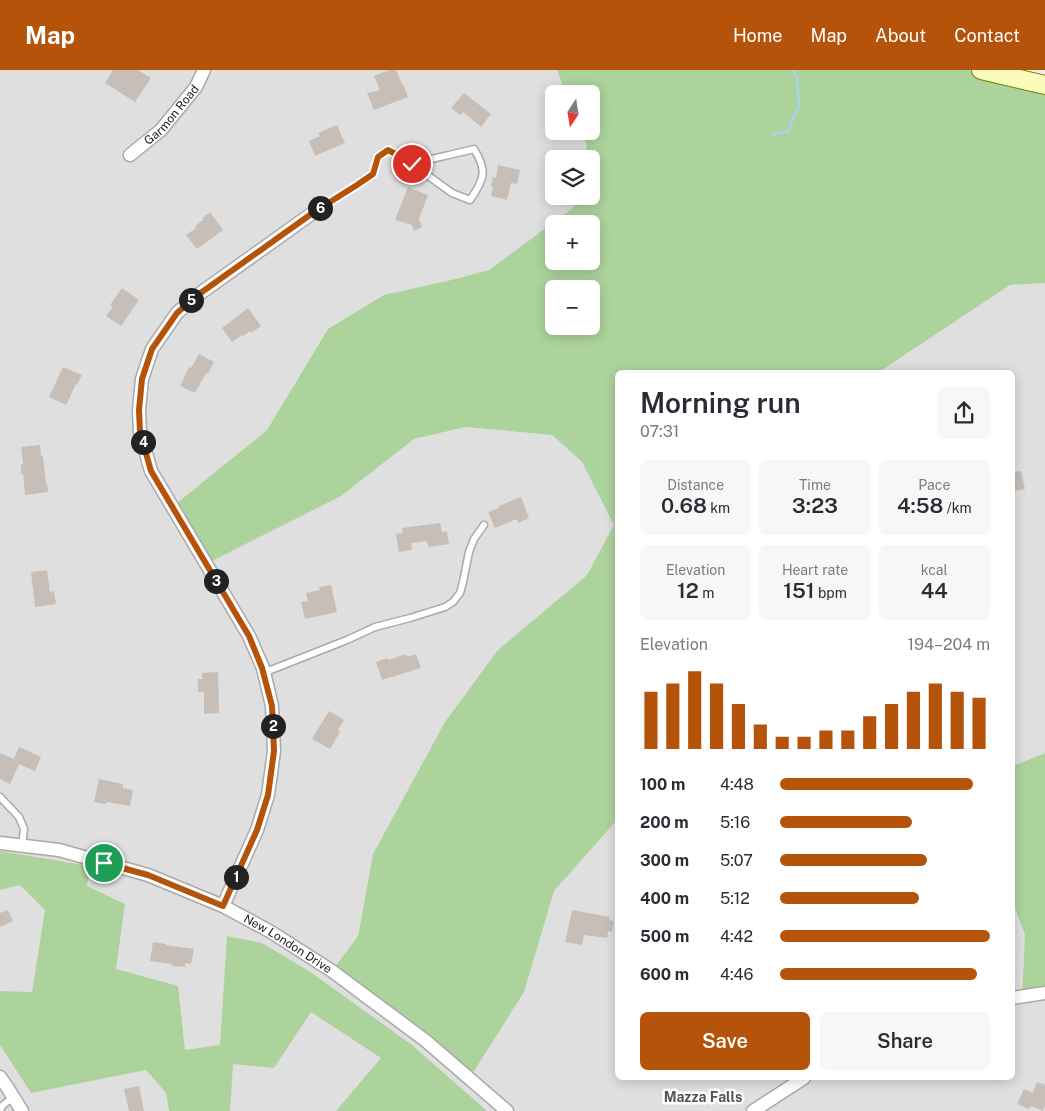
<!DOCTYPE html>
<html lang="en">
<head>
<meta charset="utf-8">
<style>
	:root { --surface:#fff; --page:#f7f7f7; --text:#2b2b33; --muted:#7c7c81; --accent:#b45309 }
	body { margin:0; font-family:"Public Sans",sans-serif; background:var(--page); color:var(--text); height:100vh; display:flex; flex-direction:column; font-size:19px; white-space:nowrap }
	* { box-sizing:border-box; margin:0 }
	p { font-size:16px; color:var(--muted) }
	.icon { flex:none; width:28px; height:28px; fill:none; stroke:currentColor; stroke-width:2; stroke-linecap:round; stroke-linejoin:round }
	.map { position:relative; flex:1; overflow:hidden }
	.sheet { position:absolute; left:615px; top:300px; width:400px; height:710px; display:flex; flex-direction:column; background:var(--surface); border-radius:8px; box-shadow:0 2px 12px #0003 }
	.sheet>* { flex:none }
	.needle { width:32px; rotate:192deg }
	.buttons { position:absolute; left:545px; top:15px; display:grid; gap:10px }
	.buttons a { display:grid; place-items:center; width:55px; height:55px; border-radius:8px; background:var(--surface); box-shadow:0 2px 12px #0003; font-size:25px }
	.pin { position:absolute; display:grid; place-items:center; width:42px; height:42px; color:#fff; margin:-21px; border:2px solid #fff; border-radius:50%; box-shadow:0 1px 5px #0007 }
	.km { position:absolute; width:25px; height:25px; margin:-12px; border-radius:50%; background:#222; color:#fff; font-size:14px; line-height:25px; text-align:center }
	.round { display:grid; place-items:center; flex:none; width:52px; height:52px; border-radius:8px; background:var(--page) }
	.summary { display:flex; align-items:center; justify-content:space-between; height:85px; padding:0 25px }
	h1 { font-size:28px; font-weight:600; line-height:38px }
	.figures { display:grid; grid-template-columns:repeat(3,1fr); gap:8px; height:85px; padding:5px 25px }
	.figures div { display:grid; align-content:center; border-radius:8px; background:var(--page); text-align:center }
	.figures b { font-size:21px; font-weight:600 }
	.figures small { font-size:14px; font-weight:400 }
	.figures p { font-size:14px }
	.chart { height:140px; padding:10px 25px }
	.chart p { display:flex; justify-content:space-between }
	.chart svg { width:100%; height:90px; margin-top:5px; stroke:var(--accent); stroke-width:6 }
	.primary-button { display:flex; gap:10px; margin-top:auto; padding:10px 25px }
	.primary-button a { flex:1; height:58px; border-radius:8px; background:var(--accent); color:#fff; font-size:20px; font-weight:600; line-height:58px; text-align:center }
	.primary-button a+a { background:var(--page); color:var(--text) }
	ul { padding:0 25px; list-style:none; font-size:16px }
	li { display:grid; grid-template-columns:80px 60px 1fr; align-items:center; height:38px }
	li i { height:12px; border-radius:6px; background:var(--accent) }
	header { display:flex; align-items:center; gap:30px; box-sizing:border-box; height:70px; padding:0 25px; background:var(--accent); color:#fff }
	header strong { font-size:24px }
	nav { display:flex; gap:28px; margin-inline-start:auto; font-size:18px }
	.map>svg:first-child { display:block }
	.residential { fill:#e0dfdf }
	.forest { fill:#add39c; fill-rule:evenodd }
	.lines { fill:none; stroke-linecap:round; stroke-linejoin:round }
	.stream { stroke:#a7d5e1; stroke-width:3 }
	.building { fill:#c7beb7 }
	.lane-casing { stroke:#a9a9a9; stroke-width:9 }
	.street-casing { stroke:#a9a9a9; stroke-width:15 }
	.secondary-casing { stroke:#758101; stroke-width:20 }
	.lane { stroke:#fff; stroke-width:6 }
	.street { stroke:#fff; stroke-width:12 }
	.secondary { stroke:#fafcbc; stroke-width:18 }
	.route-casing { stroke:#fff; stroke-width:10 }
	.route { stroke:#b45309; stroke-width:6 }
	.labels { text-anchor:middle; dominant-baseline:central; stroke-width:5; stroke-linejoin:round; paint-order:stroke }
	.street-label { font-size:12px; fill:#222; stroke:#fff }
	.neighbourhood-label { font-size:14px; font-weight:bold; fill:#555; stroke:#fff }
</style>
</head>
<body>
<header>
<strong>Map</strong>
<nav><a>Home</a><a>Map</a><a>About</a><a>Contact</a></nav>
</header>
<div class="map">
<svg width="1045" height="1041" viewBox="0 0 1045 1041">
	<rect width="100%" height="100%" fill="#f2efe8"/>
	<g class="residential">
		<polygon points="0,0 557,0 566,24 554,24 554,61 581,61 587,75 584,89 554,89 554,126 576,126 573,138 489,200 447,211 328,259 267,360 172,437 341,426 414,369 466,357 552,365 582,392 615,455 587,505 498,580 373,784 358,866 524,922 553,821 617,750 618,1008 1012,1008 1013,833 1025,865 1022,926 1045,923 1045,1041 0,1041"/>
		<polygon points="1045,213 1045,683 1013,696 1012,302 879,302 1010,215"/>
	</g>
	<g class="forest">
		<path d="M557,0H981L1045,15V213L1010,215L879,302H618L617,750L554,821L524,922L469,1009L332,901L358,866L373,784L445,652L498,580L587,505L614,455L582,392L552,365L466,357L414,369L341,426L206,494L172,437L267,360L328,259L384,225L447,211L489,200L573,138L576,126H591V89H584L587,75L581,61H591V24H566ZM554,154H591V191H554ZM554,219H591V256H554Z"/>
		<polygon points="1045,683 1045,923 1022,926 1025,865 1013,833 1013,696"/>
		<polygon points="0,781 90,796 87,816 125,834 116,899 178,916 185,980 220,975 227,866 262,873 309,901 412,975 487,1041 336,1041 381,988 311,942 274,998 233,994 230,1041 169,1041 166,1023 146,1000 31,1023 0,975 0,921 32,922 45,840 20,815 0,820"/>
	</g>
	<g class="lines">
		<polyline class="stream" points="773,64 788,61 799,35 797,8 793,0"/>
	</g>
	<g class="building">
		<polygon points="113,0 138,0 151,8 135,32 105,13"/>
		<polygon points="389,0 396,0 403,16 404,16 408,27 374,40 367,23 380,20 374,6"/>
		<polygon points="464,23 491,44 481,57 463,42 460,45 451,38"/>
		<polygon points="337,55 345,73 315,86 309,71 320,66 318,63"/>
		<polygon points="498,95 520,100 517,114 511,113 507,130 491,126 493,117 491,117 493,107 496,108"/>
		<polygon points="408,117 428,125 419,149 422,157 414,161 412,155 395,150"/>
		<polygon points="210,142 223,160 197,179 186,165 196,158 195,156 203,150 202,148"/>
		<polygon points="122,218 139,230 121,256 106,246 113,237 110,235"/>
		<polygon points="248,238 261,256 251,263 250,261 243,266 242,265 232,272 222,258"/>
		<polygon points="199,284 214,292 208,304 206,303 195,323 180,316 189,297 191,298"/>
		<polygon points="63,297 82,305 77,315 76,314 66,335 49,327"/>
		<polygon points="40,375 41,386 43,386 46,414 47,414 48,422 25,425 23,404 21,404 21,395 23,394 21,377"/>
		<polygon points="1021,401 1025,419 1012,421 1012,402"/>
		<polygon points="521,427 529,448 518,453 517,449 495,458 488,442 499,438 499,436"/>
		<polygon points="440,453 442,462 447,461 449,474 428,477 427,471 411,473 412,480 399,482 396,464 403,463 402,458"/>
		<polygon points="47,500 50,522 54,521 56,534 35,537 31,502"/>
		<polygon points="331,515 337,542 305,549 301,532 308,531 306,523 320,520 319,517"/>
		<polygon points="406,584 407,587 416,584 421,598 382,610 376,592 387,588 388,590"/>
		<polygon points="218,602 219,643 204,644 204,622 198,622 198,609 202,609 202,603"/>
		<polygon points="329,641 344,650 338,660 340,662 330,679 312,669"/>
		<polygon points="19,677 41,687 35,701 19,694 10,714 0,709 0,683 14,689"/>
		<polygon points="99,709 123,714 123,718 133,720 130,736 107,732 106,734 94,732"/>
		<polygon points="8,840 13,851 0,857 0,843"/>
		<polygon points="572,840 610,847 609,850 614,851 612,862 608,861 607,868 584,865 582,875 565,872"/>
		<polygon points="153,872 166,874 166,875 194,879 191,894 185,893 185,897 172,896 172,894 150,891"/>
		<polygon points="1037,1012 1045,1015 1045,1035 1043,1041 1031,1036 1029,1039 1017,1034 1024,1019 1033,1023"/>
		<polygon points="139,1016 144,1041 129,1041 124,1019"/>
	</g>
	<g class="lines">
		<defs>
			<g id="lane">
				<path d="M314,142L357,115L373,104L378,87L388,80L396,84L403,96C426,90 450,85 474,79C488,101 484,110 470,130L452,123L412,94"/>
				<polyline points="263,603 347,570 375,557 410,548 445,537 453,532 460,523 463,512 469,482 474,469 484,455"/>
				<polyline points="0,727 19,747 24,759 22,776"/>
				<polyline points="0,1041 2,1036 13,1027"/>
			</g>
			<g id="street">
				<path id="s1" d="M130,85L161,60L196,17L204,0"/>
				<path id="s2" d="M0,773L59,780L148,805L223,836L271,862L332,901L426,971L507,1041"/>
				<polyline points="223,836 257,760 268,725 274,681 272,636 263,598 249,566 151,401 140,362 139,340 142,309 152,279 177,243 195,227 314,142"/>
				<polyline points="1012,928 1045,923"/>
				<polyline points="0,1007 7,1017 22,1041"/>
				<polyline points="753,1041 804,1008"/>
			</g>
			<polyline id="secondary" points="981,0 1045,15"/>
		</defs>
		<use href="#lane" class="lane-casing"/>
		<use href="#street" class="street-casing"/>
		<use href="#secondary" class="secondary-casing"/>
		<use href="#lane" class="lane"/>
		<use href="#street" class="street"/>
		<use href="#secondary" class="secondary"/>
	</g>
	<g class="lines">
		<defs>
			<polyline id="route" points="104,793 148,805 223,836 257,760 268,725 274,681 272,636 262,598 249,566 151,401 140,362 139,340 142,309 152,279 177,243 195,227 314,142 357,115 373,104 378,87 388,80 396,84 403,96 412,94"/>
		</defs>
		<use href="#route" class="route-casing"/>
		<use href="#route" class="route"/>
	</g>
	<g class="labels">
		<g class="street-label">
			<text stroke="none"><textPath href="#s1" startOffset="58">Garmon Road</textPath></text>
			<text stroke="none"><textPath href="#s2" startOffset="308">New London Drive</textPath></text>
		</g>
		<g class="neighbourhood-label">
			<text x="703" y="1027">Mazza Falls</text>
		</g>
	</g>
</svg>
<div class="buttons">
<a><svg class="needle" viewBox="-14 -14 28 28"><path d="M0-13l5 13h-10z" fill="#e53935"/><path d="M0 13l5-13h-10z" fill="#7c7c81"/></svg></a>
<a><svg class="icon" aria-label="layers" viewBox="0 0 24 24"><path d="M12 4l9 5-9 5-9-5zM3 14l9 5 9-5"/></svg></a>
<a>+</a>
<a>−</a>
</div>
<div class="pin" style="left:104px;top:793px;background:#1e9e55"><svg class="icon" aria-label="arrive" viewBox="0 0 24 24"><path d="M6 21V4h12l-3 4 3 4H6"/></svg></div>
<div class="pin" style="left:412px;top:94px;background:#d93025"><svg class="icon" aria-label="check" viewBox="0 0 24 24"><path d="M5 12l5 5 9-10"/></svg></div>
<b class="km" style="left:236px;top:807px">1</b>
<b class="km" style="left:273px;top:656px">2</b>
<b class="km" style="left:216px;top:511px">3</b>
<b class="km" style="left:143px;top:372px">4</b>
<b class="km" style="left:191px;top:230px">5</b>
<b class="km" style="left:320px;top:138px">6</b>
<section class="sheet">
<div class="summary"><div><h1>Morning run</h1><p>07:31</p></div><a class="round"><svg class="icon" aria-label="share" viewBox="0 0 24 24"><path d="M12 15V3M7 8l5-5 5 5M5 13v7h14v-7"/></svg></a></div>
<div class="figures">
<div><p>Distance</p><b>0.68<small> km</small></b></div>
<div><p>Time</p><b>3:23</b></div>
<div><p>Pace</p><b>4:58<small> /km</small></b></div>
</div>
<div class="figures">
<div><p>Elevation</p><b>12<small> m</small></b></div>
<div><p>Heart rate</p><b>151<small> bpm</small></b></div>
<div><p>kcal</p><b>44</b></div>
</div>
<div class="chart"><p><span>Elevation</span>194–204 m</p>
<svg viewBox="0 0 160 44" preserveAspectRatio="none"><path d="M5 44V16M15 44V12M25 44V6M35 44V12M45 44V22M55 44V32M65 44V38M75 44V38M85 44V35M95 44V35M105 44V28M115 44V22M125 44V16M135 44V12M145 44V16M155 44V19"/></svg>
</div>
<ul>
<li><b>100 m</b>4:48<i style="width:92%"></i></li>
<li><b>200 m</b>5:16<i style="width:63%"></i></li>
<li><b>300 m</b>5:07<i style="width:70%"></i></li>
<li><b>400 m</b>5:12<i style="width:66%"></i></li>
<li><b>500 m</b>4:42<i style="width:100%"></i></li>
<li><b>600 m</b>4:46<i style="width:94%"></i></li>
</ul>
<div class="primary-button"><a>Save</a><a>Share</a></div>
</section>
</div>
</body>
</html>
